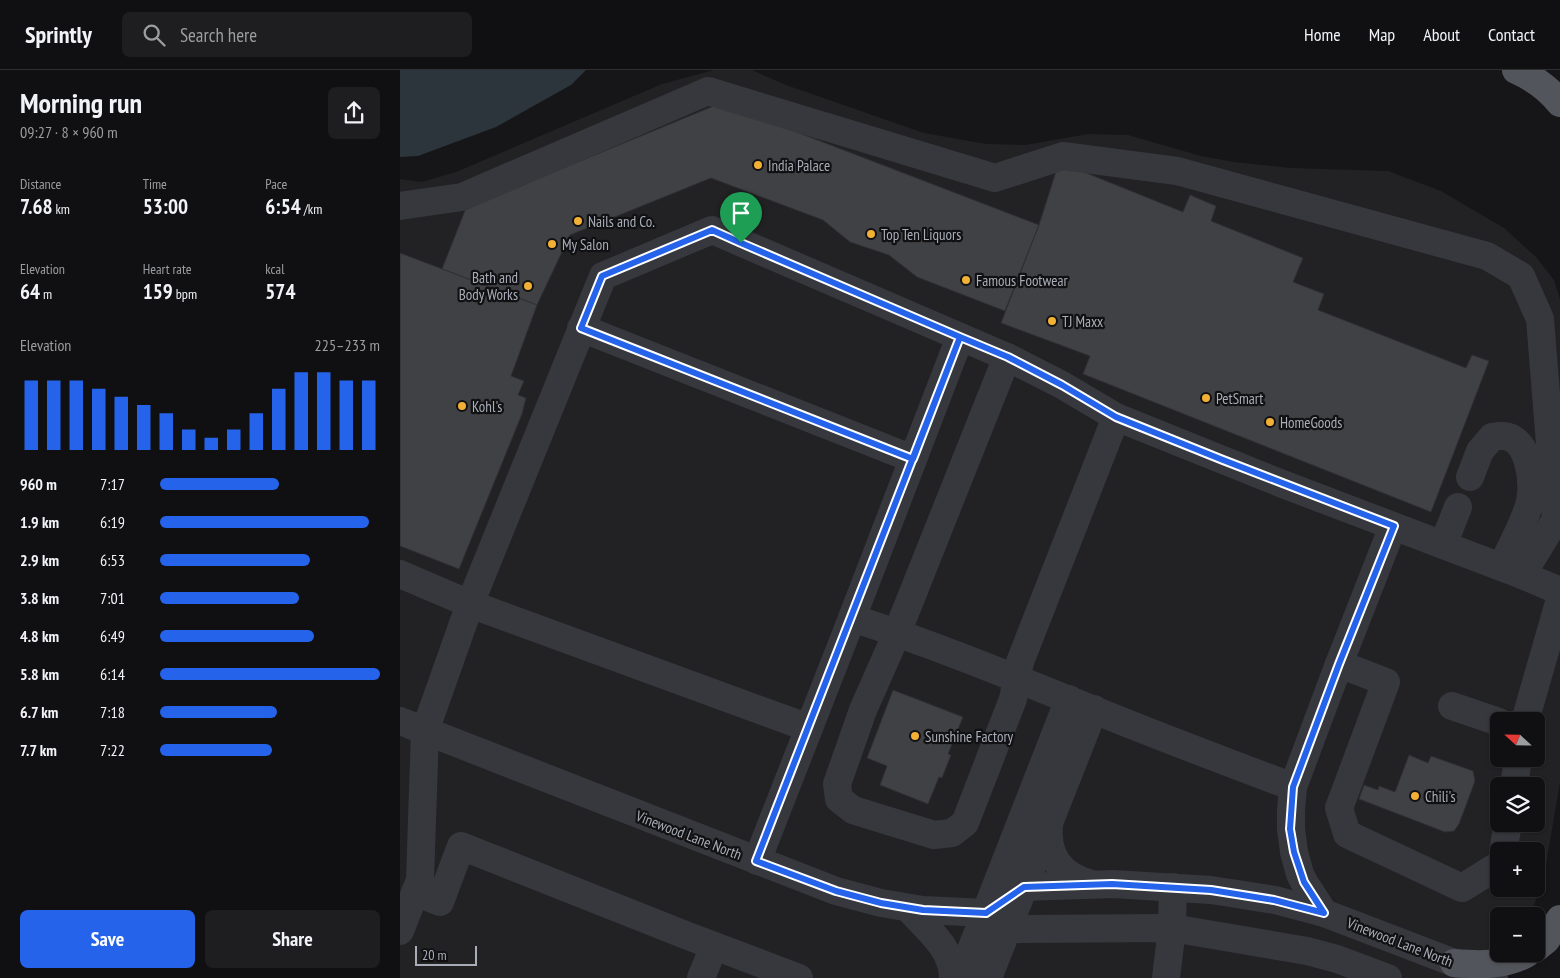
<!DOCTYPE html>
<html lang="en">
<head>
<meta charset="utf-8">
<style>
	:root { --surface:#101012; --page:#1e1e20; --text:#f1f3f6; --muted:#9c9d9f; --line:#303032; --accent:#2563eb }
	body { margin:0; font-family:"PT Sans Narrow",sans-serif; background:var(--page); color:var(--text); height:100vh; display:flex; flex-direction:column; font-size:19px; white-space:nowrap }
	* { box-sizing:border-box; margin:0 }
	p { font-size:16px; color:var(--muted) }
	.icon { flex:none; width:28px; height:28px; fill:none; stroke:currentColor; stroke-width:2; stroke-linecap:round; stroke-linejoin:round }
	.map { position:relative; flex:1; overflow:hidden }
	.drawer { display:flex; flex-direction:column; background:var(--surface); width:400px }
	.drawer>* { flex:none }
	.needle { width:32px; rotate:292deg }
	.fabs { position:absolute; left:1090px; top:642px; display:grid; gap:10px }
	.fabs a { display:grid; place-items:center; width:55px; height:55px; border-radius:8px; background:var(--surface); box-shadow:0 1px 4px #0004,0 0 0 1px var(--line); font-size:25px }
	.scale { position:absolute; left:15px; bottom:12px; width:62px; box-sizing:border-box; padding-left:5px; border:2px solid #a8adb8; border-top:0; font-size:14px; line-height:18px; white-space:nowrap; color:#a8adb8; -webkit-text-stroke:4px #111113; paint-order:stroke }
	.pin { position:absolute; display:grid; place-items:center; width:42px; height:42px; color:#fff; margin:-51px -21px; border-radius:50% 50% 50% 0; rotate:-45deg; box-shadow:0 0 5px #0007 }
	.pin .icon { rotate:45deg }
	.round { display:grid; place-items:center; flex:none; width:52px; height:52px; border-radius:8px; background:var(--page) }
	.overview { display:flex; align-items:center; justify-content:space-between; height:85px; padding:0 20px }
	h1 { font-size:28px; font-weight:600; line-height:38px }
	.figures { display:grid; grid-template-columns:repeat(3,1fr); gap:8px; height:85px; padding:5px 20px }
	.figures div { display:grid; align-content:center }
	.figures b { font-size:21px; font-weight:600 }
	.figures small { font-size:14px; font-weight:400 }
	.figures p { font-size:14px }
	.chart { height:140px; padding:10px 20px }
	.chart p { display:flex; justify-content:space-between }
	.chart svg { width:100%; height:90px; margin-top:5px; stroke:var(--accent); stroke-width:6 }
	.action { display:flex; gap:10px; margin-top:auto; padding:10px 20px }
	.action a { flex:1; height:58px; border-radius:8px; background:var(--accent); color:#fff; font-size:20px; font-weight:600; line-height:58px; text-align:center }
	.action a+a { background:var(--page); color:var(--text) }
	ul { padding:0 20px; list-style:none; font-size:16px }
	li { display:grid; grid-template-columns:80px 60px 1fr; align-items:center; height:38px }
	li i { height:12px; border-radius:6px; background:var(--accent) }
	header { display:flex; align-items:center; gap:30px; box-sizing:border-box; height:70px; padding:0 25px; background:var(--surface); border-bottom:1px solid var(--line) }
	header strong { font-size:24px }
	nav { display:flex; gap:28px; margin-inline-start:auto; font-size:18px }
	.search { width:350px; height:45px; background:var(--page); display:flex; align-items:center; gap:12px; box-sizing:border-box; padding:0 18px; border-radius:8px; color:var(--muted); font-size:19px }
	main { display:flex; flex:1; min-height:0 }
	.map>svg:first-child { display:block }
	.built { fill:#222225; fill-rule:evenodd }
	.water { fill:#2c353c }
	.building { fill:#404145; stroke:#303034 }
	.lines { fill:none; stroke-linecap:round; stroke-linejoin:round }
	.minor { stroke:#37383d; stroke-width:28 }
	.major { stroke:#53555c; stroke-width:28 }
	.route-casing { stroke:#fff; stroke-width:10 }
	.route { stroke:#2563eb; stroke-width:6 }
	.poi-dot { fill:#f2b134; stroke:#111113; stroke-width:2 }
	.labels { text-anchor:middle; dominant-baseline:central; stroke-width:4.5; stroke-linejoin:round; paint-order:stroke }
	.poi-label { font-size:15px; fill:#a8adb8; stroke:#111113; text-anchor:start }
	.street-label { font-size:15px; fill:#a8adb8; stroke:#111113 }
</style>
</head>
<body>
<header>
<strong>Sprintly</strong>
<div class="search"><svg class="icon" aria-label="search" viewBox="0 0 24 24"><circle cx="10" cy="10" r="6"/><path d="M15 15l6 6"/></svg>Search here</div>
<nav><a>Home</a><a>Map</a><a>About</a><a>Contact</a></nav>
</header>
<main>
<section class="drawer">
<div class="overview"><div><h1>Morning run</h1><p>09:27 · 8 × 960 m</p></div><a class="round"><svg class="icon" aria-label="share" viewBox="0 0 24 24"><path d="M12 15V3M7 8l5-5 5 5M5 13v7h14v-7"/></svg></a></div>
<div class="figures">
<div><p>Distance</p><b>7.68<small> km</small></b></div>
<div><p>Time</p><b>53:00</b></div>
<div><p>Pace</p><b>6:54<small> /km</small></b></div>
</div>
<div class="figures">
<div><p>Elevation</p><b>64<small> m</small></b></div>
<div><p>Heart rate</p><b>159<small> bpm</small></b></div>
<div><p>kcal</p><b>574</b></div>
</div>
<div class="chart"><p><span>Elevation</span>225–233 m</p>
<svg viewBox="0 0 160 44" preserveAspectRatio="none"><path d="M5 44V10M15 44V10M25 44V10M35 44V14M45 44V18M55 44V22M65 44V26M75 44V34M85 44V38M95 44V34M105 44V26M115 44V14M125 44V6M135 44V6M145 44V10M155 44V10"/></svg>
</div>
<ul>
<li><b>960 m</b>7:17<i style="width:54%"></i></li>
<li><b>1.9 km</b>6:19<i style="width:95%"></i></li>
<li><b>2.9 km</b>6:53<i style="width:68%"></i></li>
<li><b>3.8 km</b>7:01<i style="width:63%"></i></li>
<li><b>4.8 km</b>6:49<i style="width:70%"></i></li>
<li><b>5.8 km</b>6:14<i style="width:100%"></i></li>
<li><b>6.7 km</b>7:18<i style="width:53%"></i></li>
<li><b>7.7 km</b>7:22<i style="width:51%"></i></li>
</ul>
<div class="action"><a>Save</a><a>Share</a></div>
</section>
<div class="map">
<svg width="1160" height="908" viewBox="0 0 1160 908">
	<rect width="100%" height="100%" fill="#161618"/>
	<path class="built" d="M314,0H352L386,15L524,63L586,74L625,75L688,64L728,65L801,86L834,92L890,98L988,101L1041,121L1104,158L1136,187L1154,210L1160,229V712L1144,807L1130,846H1099V884H1116L1107,908H0V109L22,112L56,102L262,14ZM1099,651H1136V689H1099ZM1099,716H1136V754H1099ZM1099,781H1136V819H1099Z"/>
	<polygon class="water" points="0,0 186,0 171,15 96,57 18,86 0,87"/>
	<g class="building">
		<polygon points="321,33 639,155 605,241 517,207 489,185 450,172 423,150 311,108 170,165 137,235 42,199 66,138"/>
		<polygon points="659,92 783,142 790,125 816,136 811,151 903,188 893,212 924,224 918,240 1066,298 1072,285 1089,291 1031,442 683,304 690,286 601,253 639,155"/>
		<polygon points="0,183 137,235 111,306 124,311 118,325 126,328 122,344 59,499 0,476"/>
		<polygon points="493,620 563,647 548,684 551,685 542,708 539,707 528,734 480,715 487,696 467,688"/>
		<polygon points="1009,685 1028,693 1031,686 1073,701 1075,711 1059,754 1054,761 1045,762 959,729 964,715 978,720 979,716 995,722"/>
	</g>
	<g class="lines">
		<g class="minor">
			<polyline points="0,136 62,127 308,21 595,108 663,86 777,101 1087,186 1121,206 1140,249 1156,449 1122,505 1160,521"/>
			<polyline points="181,258 513,389"/>
			<polyline points="607,287 497,563 463,640 437,714 439,729 453,740 534,765 552,763 565,753 613,629 620,592 716,347"/>
			<path d="M1070,407L1080,381L1092,367C1095,367 1100,365 1103,366C1130,367 1135,416 1129,435C1123,456 1111,476 1102,496"/>
			<polyline points="1043,475 1058,437"/>
			<polyline points="0,504 70,534 203,206 312,160 607,287 662,315 716,347 880,413 1122,505"/>
			<polyline points="452,548 560,267"/>
			<polyline points="939,594 993,456"/>
			<polyline points="1052,636 1099,652"/>
			<polyline points="0,651 436,821 481,833 523,840 586,843 608,859 772,858 907,881 937,889 988,908"/>
			<polyline points="1125,651 1160,529"/>
			<polyline points="1114,716 1118,689"/>
			<path d="M649,753C646,786 660,806 692,814"/>
			<polyline points="1103,781 1108,754"/>
			<path d="M357,791L452,548C548,579 641,619 734,656C787,677 840,697 893,717"/>
			<polyline points="15,822 40,832 61,776 288,866 399,908"/>
			<path d="M508,838C526,858 553,878 553,908"/>
			<polyline points="586,843 624,817 713,814 811,820 875,830 924,843 1094,908"/>
			<polyline points="924,843 904,812 900,804 894,782 891,759 891,740 893,717 939,594 986,612 939,738 947,764 1062,818 1099,795"/>
			<polyline points="0,861 20,810 25,661 70,534 409,658"/>
			<polyline points="301,908 314,876"/>
			<polyline points="560,908 669,629"/>
			<polyline points="588,908 694,639"/>
			<polyline points="766,908 772,858 773,817"/>
		</g>
		<g class="major">
			<path d="M1116,0C1134,8 1148,18 1160,33"/>
			<polyline points="1136,878 1146,870 1160,849"/>
			<path d="M1054,893C1079,895 1104,896 1126,884"/>
		</g>
	</g>
	<g class="lines">
		<defs>
			<polyline id="route" points="341,173 560,267 356,791 436,821 481,833 523,840 586,843 624,817 712,814 811,820 874,830 924,843 904,812 894,782 890,759 893,717 939,594 994,456 823,390 716,347 662,315 608,287 560,267 513,389 181,258 202,206 312,160 341,173"/>
		</defs>
		<use href="#route" class="route-casing"/>
		<use href="#route" class="route"/>
	</g>
	<g class="poi-dot">
		<circle cx="358" cy="95" r="5"/>
		<circle cx="178" cy="151" r="5"/>
		<circle cx="471" cy="164" r="5"/>
		<circle cx="152" cy="174" r="5"/>
		<circle cx="566" cy="210" r="5"/>
		<circle cx="128" cy="216" r="5"/>
		<circle cx="652" cy="251" r="5"/>
		<circle cx="806" cy="328" r="5"/>
		<circle cx="62" cy="336" r="5"/>
		<circle cx="870" cy="352" r="5"/>
		<circle cx="515" cy="666" r="5"/>
		<circle cx="1015" cy="726" r="5"/>
	</g>
	<g class="labels">
		<g class="poi-label">
			<text x="368" y="95">India Palace</text>
			<text x="188" y="151">Nails and Co.</text>
			<text x="481" y="164">Top Ten Liquors</text>
			<text x="162" y="174">My Salon</text>
			<text x="118" y="207" text-anchor="end">Bath and<tspan x="118" dy="17">Body Works</tspan></text>
			<text x="576" y="210">Famous Footwear</text>
			<text x="662" y="251">TJ Maxx</text>
			<text x="816" y="328">PetSmart</text>
			<text x="72" y="336">Kohl's</text>
			<text x="880" y="352">HomeGoods</text>
			<text x="525" y="666">Sunshine Factory</text>
			<text x="1025" y="726">Chili's</text>
		</g>
		<g class="street-label">
			<text transform="translate(289 765) rotate(21)">Vinewood Lane North</text>
			<text transform="translate(1000 872) rotate(21)">Vinewood Lane North</text>
		</g>
	</g>
</svg>
<div class="fabs">
<a><svg class="needle" viewBox="-14 -14 28 28"><path d="M0-13l5 13h-10z" fill="#e53935"/><path d="M0 13l5-13h-10z" fill="#9c9d9f"/></svg></a>
<a><svg class="icon" aria-label="layers" viewBox="0 0 24 24"><path d="M12 4l9 5-9 5-9-5zM3 14l9 5 9-5"/></svg></a>
<a>+</a>
<a>−</a>
</div>
<div class="scale">20 m</div>
<div class="pin" style="left:341px;top:173px;background:#1e9e55"><svg class="icon" aria-label="arrive" viewBox="0 0 24 24"><path d="M6 21V4h12l-3 4 3 4H6"/></svg></div>
</div>
</main>
</body>
</html>
